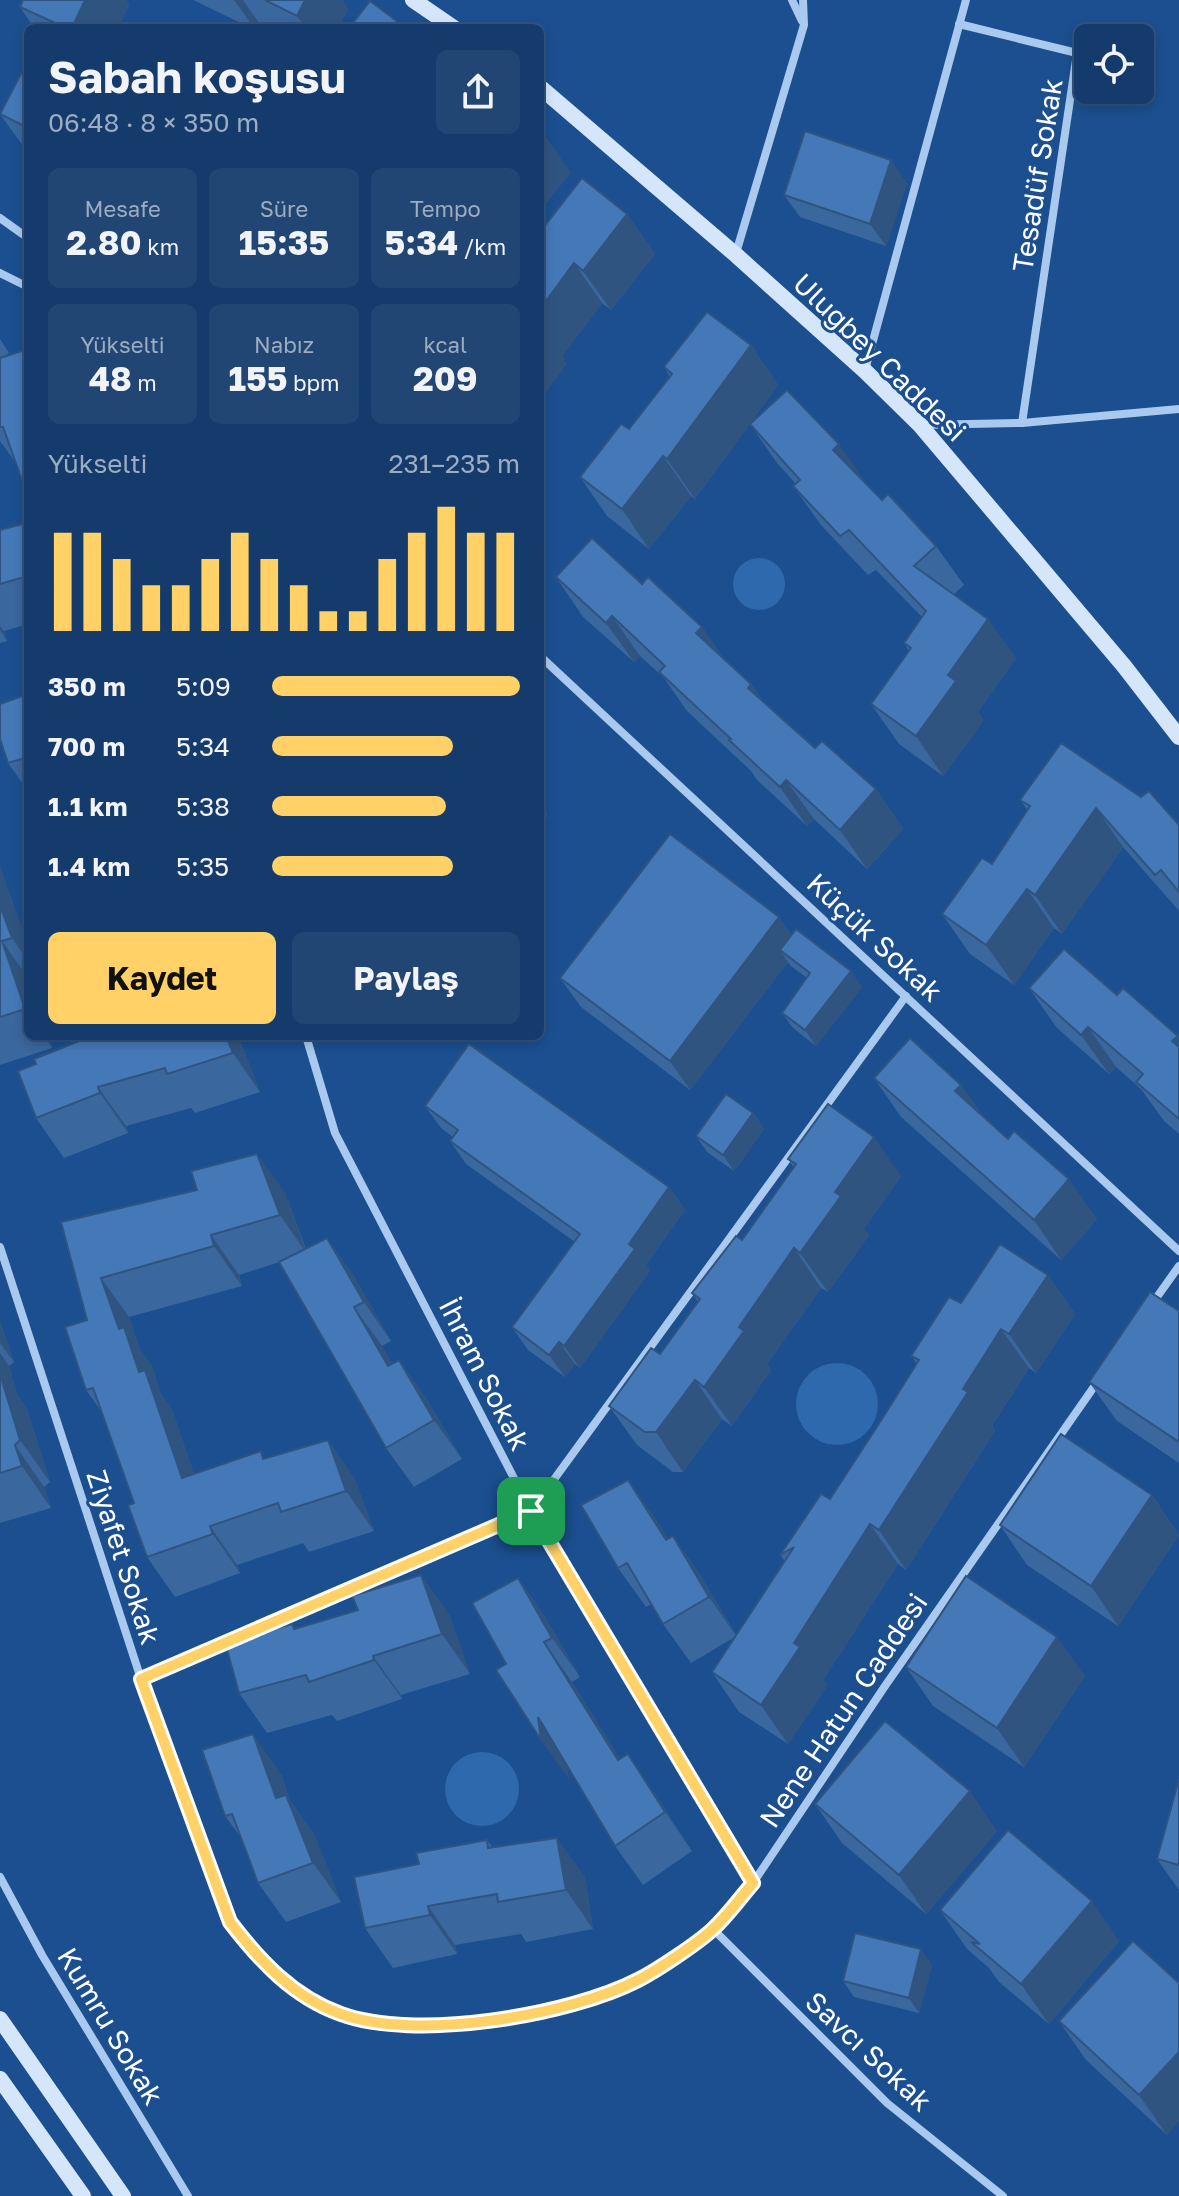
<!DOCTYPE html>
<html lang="tr">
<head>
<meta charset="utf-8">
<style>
	:root { --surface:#143b6b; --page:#214673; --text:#f1f3f6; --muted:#9dadc1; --line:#33557e; --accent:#ffd166 }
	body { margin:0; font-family:"Golos Text",sans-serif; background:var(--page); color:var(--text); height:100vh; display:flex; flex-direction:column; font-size:30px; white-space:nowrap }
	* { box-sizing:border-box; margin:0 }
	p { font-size:26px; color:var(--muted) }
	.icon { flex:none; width:44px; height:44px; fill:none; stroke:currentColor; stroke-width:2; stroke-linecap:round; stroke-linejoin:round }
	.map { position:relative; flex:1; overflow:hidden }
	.drawer { position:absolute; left:24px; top:24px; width:520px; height:1016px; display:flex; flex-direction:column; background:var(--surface); border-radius:12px; box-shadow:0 4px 12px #0003,0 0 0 2px var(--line) }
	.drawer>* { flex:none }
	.fabs { position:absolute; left:1074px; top:24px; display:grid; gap:16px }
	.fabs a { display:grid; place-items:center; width:80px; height:80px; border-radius:12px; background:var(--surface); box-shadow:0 4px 12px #0003,0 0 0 2px var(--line); font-size:40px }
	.pin { position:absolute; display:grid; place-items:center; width:68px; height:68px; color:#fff; margin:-34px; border-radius:16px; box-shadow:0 4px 12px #0006 }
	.round { display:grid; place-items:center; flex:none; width:84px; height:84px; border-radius:12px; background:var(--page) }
	.head { display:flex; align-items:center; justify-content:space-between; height:136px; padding:0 24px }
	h1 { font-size:44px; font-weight:700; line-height:60px }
	.figures { display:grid; grid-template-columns:repeat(3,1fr); gap:12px; height:136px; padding:8px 24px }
	.figures div { display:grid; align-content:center; border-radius:12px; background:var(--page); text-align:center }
	.figures b { font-size:34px; font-weight:700 }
	.figures small { font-size:22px; font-weight:400 }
	.figures p { font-size:22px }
	.chart { height:224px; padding:16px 24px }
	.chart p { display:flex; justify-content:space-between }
	.chart svg { width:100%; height:144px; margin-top:8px; stroke:var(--accent); stroke-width:6 }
	.primary-button { display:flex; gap:16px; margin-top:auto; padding:16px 24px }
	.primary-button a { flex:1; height:92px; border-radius:12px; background:var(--accent); color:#111; font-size:32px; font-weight:700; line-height:92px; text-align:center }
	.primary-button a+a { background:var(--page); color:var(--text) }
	ul { padding:0 24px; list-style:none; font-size:26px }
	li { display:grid; grid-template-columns:128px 96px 1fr; align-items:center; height:60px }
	li i { height:20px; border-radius:10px; background:var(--accent) }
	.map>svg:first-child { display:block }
	.green { fill:#2e69ad }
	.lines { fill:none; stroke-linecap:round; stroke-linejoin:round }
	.street { stroke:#a9c9ee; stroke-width:8 }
	.secondary { stroke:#d6e6fa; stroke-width:16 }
	.wall { fill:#3a679d }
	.shaded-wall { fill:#305480 }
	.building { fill:#4478b7; stroke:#305480; stroke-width:2 }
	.route-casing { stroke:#fff; stroke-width:16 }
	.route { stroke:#ffd166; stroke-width:10 }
	.labels { text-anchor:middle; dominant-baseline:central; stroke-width:6; stroke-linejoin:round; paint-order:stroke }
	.street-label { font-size:28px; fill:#fff; stroke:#1b4f8f }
</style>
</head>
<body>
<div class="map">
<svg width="1179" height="2196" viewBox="0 0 1179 2196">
	<rect width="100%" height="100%" fill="#1b4f8f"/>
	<g class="green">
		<circle cx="759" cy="584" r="26"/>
		<circle cx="837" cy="1404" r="41"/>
		<circle cx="482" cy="1789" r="37"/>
	</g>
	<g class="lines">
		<g class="street">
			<polyline points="792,0 802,21"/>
			<polyline points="959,24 1077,53 1022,423"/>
			<polyline points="0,218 28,238"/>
			<polyline points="736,253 804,25 803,0"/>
			<polyline points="0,273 28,287"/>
			<polyline points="865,370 966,0"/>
			<polyline points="920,425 1022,423 1179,409"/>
			<polyline points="540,656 1179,1251"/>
			<polyline points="306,1036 335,1133 531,1511 753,1883"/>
			<polyline points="0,1247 141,1679 230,1922 280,1979 307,1998 341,2014 391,2027 447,2026 519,2015 592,2000 639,1979 713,1929 753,1883 885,1686 1098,1381"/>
			<polyline points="1152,1304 1179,1266"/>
			<polyline points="141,1679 531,1511 906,996"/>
			<polyline points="0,1877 42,1955 188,2196"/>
			<polyline points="713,1929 887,2103 1003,2196"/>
		</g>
		<g class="secondary">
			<polyline points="413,0 454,28"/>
			<polyline points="540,87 736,255 865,371 920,425 1124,666 1179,737"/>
			<polyline points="0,2019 123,2196"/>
			<polyline points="0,2079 83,2196"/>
		</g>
	</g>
	<g class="wall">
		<polygon points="23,0 126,0 129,5 118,28 34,28 20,7"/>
		<polygon points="193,0 342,0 348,9 338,28 270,28 259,23 257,28 251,28"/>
		<polygon points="28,70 28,153 0,114"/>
		<polygon points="907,183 886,246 800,217 784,195"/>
		<polygon points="627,214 655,254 611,310 602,303 562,356 566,364 540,400 540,232"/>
		<polygon points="0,339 9,353 4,356 28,354 28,498 16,463 0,441"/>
		<polygon points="751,345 778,385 695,499 691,496 649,549 607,516 580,477 629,429 670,377 664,367"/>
		<polygon points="750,424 866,483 882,500 936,546 964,585 954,594 1016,658 978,712 984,720 943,776 899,744 871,704 909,651 904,643 922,617 876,570 868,575 821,525 793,486 796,484 777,463"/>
		<polygon points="26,523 28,526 28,624 4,631 7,641 0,643 0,530"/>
		<polygon points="556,577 642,584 702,627 723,658 751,684 764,702 815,748 876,789 903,829 867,869 814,819 807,826 757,780 751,771 687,711 664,678 640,656 634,662 583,617"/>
		<polygon points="28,694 28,791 8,763"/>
		<polygon points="1061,743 1179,825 1179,911 1123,847 1062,934 1054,928 1014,985 970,954 942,914 992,864 1028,811 1020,800"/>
		<polygon points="540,786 543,790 547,817 543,818 546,837 540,838"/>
		<polygon points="0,867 28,946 28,1036 48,1036 52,1048 0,1065"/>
		<polygon points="792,935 862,987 816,1046 793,1028 782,1013 807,978 791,966 788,962 690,1090 581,1007 560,978"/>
		<polygon points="1029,988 1117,995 1178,1036 1179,1038 1179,1134 1164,1121 1141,1089 1116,1067 1109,1074 1057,1028"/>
		<polygon points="238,1036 260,1092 195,1113 191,1108 126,1126 128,1133 64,1158 36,1118 36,1064"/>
		<polygon points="874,1078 961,1085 982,1115 1097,1219 1061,1260 901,1117"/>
		<polygon points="425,1106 669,1187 685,1210 646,1265 650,1271 580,1368 575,1364 565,1377 528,1350 512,1327 575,1242 466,1164 450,1141 453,1137 441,1128"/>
		<polygon points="753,1113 764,1129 734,1171 707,1152 696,1136"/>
		<polygon points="788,1159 901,1176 864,1229 869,1235 828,1292 821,1288 767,1364 771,1370 732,1426 722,1419 683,1472 673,1472 637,1445 609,1406 660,1354 698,1302 692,1293 742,1240 794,1168"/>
		<polygon points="285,1193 306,1249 327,1238 355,1278 391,1341 382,1346 392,1364 399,1360 427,1400 462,1459 414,1487 386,1448 280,1262 239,1275 242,1286 129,1317 140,1350 152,1366 160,1392 172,1410 194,1474 266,1459 328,1440 355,1480 374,1531 309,1552 303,1543 237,1565 240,1573 175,1597 147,1557 134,1503 101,1411 86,1390 87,1320 61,1222"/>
		<polygon points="1048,1275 1075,1314 1036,1373 1029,1368 992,1426 995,1431 906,1570 898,1564 823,1680 827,1686 788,1744 739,1712 712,1672 735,1637 691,1663 663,1624 652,1604 646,1607 618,1568 628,1480 668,1539 673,1536 700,1575 736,1635 785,1561 780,1555 830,1499 882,1419 917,1364 911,1356 961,1303"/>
		<polygon points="1179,1311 1179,1463 1117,1421 1089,1382"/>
		<polygon points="0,1321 14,1362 9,1366 17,1394 27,1409 50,1482 44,1487 51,1508 0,1523"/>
		<polygon points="1152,1495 1179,1535 1118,1626 1027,1565 1000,1525"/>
		<polygon points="518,1578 545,1617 580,1677 572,1682 620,1759 655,1794 692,1851 643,1885 615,1846 566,1765 569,1779 506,1664"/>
		<polygon points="449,1614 470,1674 401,1695 402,1699 337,1721 332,1715 267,1733 239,1693 296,1629"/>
		<polygon points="906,1667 1085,1676 1024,1767 933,1706"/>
		<polygon points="281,1774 290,1801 314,1834 341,1902 286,1922 258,1883 242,1839 225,1816"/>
		<polygon points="1179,1779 1179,1890 1157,1859"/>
		<polygon points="815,1804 997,1831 926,1914 842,1843"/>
		<polygon points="487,1840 493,1848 585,1877 593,1929 526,1942 521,1934 455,1945 457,1954 393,1968 365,1928 419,1864"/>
		<polygon points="940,1910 1119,1941 1049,2024 999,1982 989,1968 967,1949"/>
		<polygon points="932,1965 919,2013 854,1997 843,1981"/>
		<polygon points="1179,1983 1167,2135 1086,2060 1059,2021"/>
	</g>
	<g class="shaded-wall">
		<polygon points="85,0 126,0 129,5 118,28 72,28"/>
		<polygon points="234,0 243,0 259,23 257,28 254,28"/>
		<polygon points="305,0 342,0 348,9 338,28 306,28 297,16"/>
		<polygon points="544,134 571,173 540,211 540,138"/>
		<polygon points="891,160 907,183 886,246 870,224"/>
		<polygon points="627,214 655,254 611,310 583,271"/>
		<polygon points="574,263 602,303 562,356 566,364 540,400 540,309"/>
		<polygon points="751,345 778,385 695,499 667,459"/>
		<polygon points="839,444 866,483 833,450"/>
		<polygon points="663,456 691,496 649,549 622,509"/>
		<polygon points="612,616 640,656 634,662 606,623"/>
		<polygon points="988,619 1016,658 978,712 984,720 943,776 916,736 948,675"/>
		<polygon points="0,626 4,631 7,641 0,630"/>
		<polygon points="702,627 729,667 696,633"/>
		<polygon points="751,684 779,723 748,688"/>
		<polygon points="786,780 814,819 807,826 780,787"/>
		<polygon points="540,786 543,790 547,817 540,807"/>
		<polygon points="876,789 903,829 867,869 840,830"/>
		<polygon points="1096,808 1123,847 1062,934 1035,895"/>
		<polygon points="540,814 543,818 546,837 540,829"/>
		<polygon points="0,867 28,946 28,961 12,938 0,905"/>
		<polygon points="1027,889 1054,928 1014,985 986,945"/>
		<polygon points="779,917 800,946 780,950 788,962 690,1090 670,1061"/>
		<polygon points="2,941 28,978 28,1014 25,1009"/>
		<polygon points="851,971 862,987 816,1046 805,1030"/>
		<polygon points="1088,1027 1116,1067 1109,1074 1081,1035"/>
		<polygon points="44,1036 48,1036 52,1048"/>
		<polygon points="226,1036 238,1036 260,1092 233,1053"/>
		<polygon points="1178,1036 1179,1038 1179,1051 1172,1041"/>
		<polygon points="961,1085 988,1124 955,1091"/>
		<polygon points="98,1087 126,1126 128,1133 100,1093"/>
		<polygon points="753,1113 764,1129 734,1171 723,1155"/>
		<polygon points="874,1137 901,1176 864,1229 869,1235 828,1292 800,1253 835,1192"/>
		<polygon points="257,1154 285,1193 307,1254 280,1215"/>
		<polygon points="1069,1179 1097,1219 1061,1260 1034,1220"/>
		<polygon points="669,1187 685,1210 646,1265 650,1271 580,1368 564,1346 629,1244"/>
		<polygon points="211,1235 239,1275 242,1286 214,1246"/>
		<polygon points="327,1238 355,1278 391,1341 364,1302"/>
		<polygon points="794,1248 821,1288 767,1364 771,1370 732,1426 704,1387 739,1327"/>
		<polygon points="1048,1275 1075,1314 1036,1373 1009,1334"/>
		<polygon points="101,1278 129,1317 140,1350 152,1366 160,1392 172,1410 209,1517 182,1478 119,1329"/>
		<polygon points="354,1307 382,1346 416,1405 388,1366"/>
		<polygon points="0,1321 14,1362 0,1343"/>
		<polygon points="1001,1329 1029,1368 992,1426 995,1431 906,1570 879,1530 963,1389"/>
		<polygon points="559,1342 575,1364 565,1377 549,1355"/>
		<polygon points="0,1353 9,1366 17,1394 27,1409 50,1482 20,1440 0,1380"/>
		<polygon points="399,1360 427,1400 462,1459 434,1420"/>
		<polygon points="695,1380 722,1419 683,1472 656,1432"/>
		<polygon points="328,1440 355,1480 374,1531 346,1491"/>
		<polygon points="15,1445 44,1487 51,1508 22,1466"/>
		<polygon points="628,1480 656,1519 693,1580 666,1540"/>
		<polygon points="1152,1495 1179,1535 1118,1626 1091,1586"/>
		<polygon points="870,1524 898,1564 823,1680 827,1686 788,1744 761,1705 794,1643"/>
		<polygon points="210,1526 237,1565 240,1573 213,1534"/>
		<polygon points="673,1536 700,1575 736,1636 709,1597"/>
		<polygon points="421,1575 449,1614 470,1674 442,1634"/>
		<polygon points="518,1578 545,1617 580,1677 552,1638"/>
		<polygon points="1057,1637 1085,1676 1024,1767 997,1728"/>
		<polygon points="544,1642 572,1682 646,1800 618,1760"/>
		<polygon points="373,1656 401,1695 402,1699 374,1660"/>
		<polygon points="538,1717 565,1757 569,1779 541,1740"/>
		<polygon points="253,1734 281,1774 290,1801 314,1834 341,1902 313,1863 276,1798"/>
		<polygon points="628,1754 655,1794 692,1851 665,1812"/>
		<polygon points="970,1791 997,1831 926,1914 899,1875"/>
		<polygon points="557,1838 585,1877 593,1929 566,1890"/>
		<polygon points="1092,1901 1119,1941 1049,2024 1021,1984"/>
		<polygon points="428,1906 455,1945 457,1954 430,1915"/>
		<polygon points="921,1949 932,1965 919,2013 909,1998"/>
		<polygon points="1179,2052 1179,2121 1167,2135 1139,2095"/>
	</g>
	<g class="building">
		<polygon points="23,0 85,0 72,28 66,28 20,7"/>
		<polygon points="265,0 305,0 297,16"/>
		<polygon points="370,1 406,28 349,28"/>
		<polygon points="24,68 28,70 28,128 0,114"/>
		<polygon points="805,131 891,160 870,224 784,195"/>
		<polygon points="582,178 627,214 583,271 574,263 540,309 540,232"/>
		<polygon points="707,312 751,345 667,459 663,456 622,509 580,477 621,424 629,429 672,374 664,367"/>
		<polygon points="25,350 28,359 28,497 3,427 0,427 0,358"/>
		<polygon points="787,390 839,444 833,450 882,500 888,494 936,546 914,566 988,619 948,675 956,681 916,736 871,704 911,648 904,643 926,611 849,530 840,536 793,486 800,480 750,424"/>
		<polygon points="26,523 28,529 28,576 0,584 0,530"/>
		<polygon points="592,538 642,584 648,577 702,627 696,633 751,684 748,688 815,748 822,741 876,789 840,830 786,780 780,787 729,740 731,739 659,672 665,666 612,616 606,623 556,577"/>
		<polygon points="28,694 28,757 8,763 0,739 0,704"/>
		<polygon points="1061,743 1141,797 1149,791 1179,825 1179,892 1161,870 1155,875 1096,808 1035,895 1027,889 986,945 942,914 982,858 992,864 1030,806 1020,800"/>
		<polygon points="670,834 779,917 670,1061 560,978"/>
		<polygon points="0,905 12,938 2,941 25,1009 0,1017"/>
		<polygon points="796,929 851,971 805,1030 782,1013 810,973 780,950"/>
		<polygon points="1064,949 1117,995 1123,988 1178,1036 1172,1041 1179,1047 1179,1119 1136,1082 1143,1074 1088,1027 1081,1035 1029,988"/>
		<polygon points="92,1036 226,1036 233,1053 167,1074 165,1068 98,1087 100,1093 36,1118 18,1071 36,1064 34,1059"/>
		<polygon points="910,1038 961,1085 955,1091 1008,1139 1014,1131 1069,1179 1034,1220 874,1078"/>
		<polygon points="469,1044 669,1187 629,1244 635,1249 564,1346 559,1342 549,1355 512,1327 580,1234 450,1141 458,1130 425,1106"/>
		<polygon points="726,1094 753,1113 723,1155 696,1136"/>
		<polygon points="828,1104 874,1137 835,1192 841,1196 800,1253 794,1248 739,1327 744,1331 704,1387 695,1380 656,1432 645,1432 609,1406 651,1348 660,1354 700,1299 692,1293 736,1236 742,1240 796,1164 788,1159"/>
		<polygon points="257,1154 280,1215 211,1235 214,1246 101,1278 119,1329 124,1327 139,1372 145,1370 182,1478 261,1451 263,1459 328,1440 346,1491 281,1512 278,1503 210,1526 213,1534 147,1557 128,1505 134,1503 93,1388 86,1390 65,1327 87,1320 61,1222 197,1190 191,1171"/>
		<polygon points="327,1238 364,1302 354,1307 388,1366 399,1360 434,1420 386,1448 279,1262"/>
		<polygon points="1000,1244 1048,1275 1009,1334 1001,1329 963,1389 968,1392 879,1530 870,1524 794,1643 800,1647 761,1705 712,1672 794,1547 780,1555 821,1494 830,1499 882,1419 919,1360 911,1356 949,1297 961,1303"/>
		<polygon points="1150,1292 1179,1311 1179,1442 1089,1382"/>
		<polygon points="0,1374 20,1440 15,1445 22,1466 0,1473"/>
		<polygon points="1061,1434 1152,1495 1091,1586 1000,1525"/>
		<polygon points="628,1480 666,1540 673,1536 709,1597 663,1624 627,1563 618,1568 581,1505"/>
		<polygon points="421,1575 442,1634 373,1656 374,1660 309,1682 306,1675 239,1693 225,1642 292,1624 294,1629 358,1610 352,1596"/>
		<polygon points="966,1576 1057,1637 997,1728 906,1667"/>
		<polygon points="518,1578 552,1638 544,1642 582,1703 618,1760 628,1754 665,1812 615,1846 538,1717 541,1740 496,1670 506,1664 472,1603"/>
		<polygon points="885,1721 970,1791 899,1875 815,1804"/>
		<polygon points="253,1734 276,1798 286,1795 313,1863 258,1883 232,1814 225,1816 202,1750"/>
		<polygon points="1179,1779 1179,1865 1157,1859"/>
		<polygon points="1008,1830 1092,1901 1021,1984 971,1942 980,1944 940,1910"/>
		<polygon points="557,1838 566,1890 498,1902 497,1894 428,1906 430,1915 365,1928 354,1877 419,1864 416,1853 487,1840 488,1848"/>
		<polygon points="855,1933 921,1949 909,1998 843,1981"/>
		<polygon points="1133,1941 1179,1983 1179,2052 1139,2095 1059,2021"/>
	</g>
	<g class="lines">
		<defs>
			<path id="route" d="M531,1511L753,1883C740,1898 728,1915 713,1929C698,1943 656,1971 638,1980C568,2016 415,2041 341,2014C293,1997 260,1961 230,1922L141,1679Z"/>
		</defs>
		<use href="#route" class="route-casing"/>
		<use href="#route" class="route"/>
	</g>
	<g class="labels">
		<g class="street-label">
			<text transform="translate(1037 175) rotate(-81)">Tesadüf Sokak</text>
			<text transform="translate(880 357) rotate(44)">Uluğbey Caddesi</text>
			<text transform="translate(875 937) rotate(43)">Küçük Sokak</text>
			<text transform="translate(485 1374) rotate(63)">İhram Sokak</text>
			<text transform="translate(124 1557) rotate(72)">Ziyafet Sokak</text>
			<text transform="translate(843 1710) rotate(-56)">Nene Hatun Caddesi</text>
			<text transform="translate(111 2026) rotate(59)">Kumru Sokak</text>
			<text transform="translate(869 2051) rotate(43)">Savcı Sokak</text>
		</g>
	</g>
</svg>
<div class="fabs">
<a><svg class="icon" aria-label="locate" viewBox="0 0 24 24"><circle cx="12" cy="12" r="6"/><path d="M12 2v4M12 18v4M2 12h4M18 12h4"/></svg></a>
</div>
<div class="pin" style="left:531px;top:1511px;background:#1e9e55"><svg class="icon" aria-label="arrive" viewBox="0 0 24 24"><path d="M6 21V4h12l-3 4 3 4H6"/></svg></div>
<section class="drawer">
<div class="head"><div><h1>Sabah koşusu</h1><p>06:48 · 8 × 350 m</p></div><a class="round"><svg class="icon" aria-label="share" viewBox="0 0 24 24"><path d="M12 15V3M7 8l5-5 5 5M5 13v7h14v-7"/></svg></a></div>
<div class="figures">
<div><p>Mesafe</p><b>2.80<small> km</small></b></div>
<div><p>Süre</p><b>15:35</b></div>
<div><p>Tempo</p><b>5:34<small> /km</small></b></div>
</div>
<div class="figures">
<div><p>Yükselti</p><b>48<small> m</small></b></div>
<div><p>Nabız</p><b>155<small> bpm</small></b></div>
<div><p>kcal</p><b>209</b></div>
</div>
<div class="chart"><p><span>Yükselti</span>231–235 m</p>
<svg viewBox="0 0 160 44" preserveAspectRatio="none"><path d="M5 44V14M15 44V14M25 44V22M35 44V30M45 44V30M55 44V22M65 44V14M75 44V22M85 44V30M95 44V38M105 44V38M115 44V22M125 44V14M135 44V6M145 44V14M155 44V14"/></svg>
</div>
<ul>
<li><b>350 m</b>5:09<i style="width:100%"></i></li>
<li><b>700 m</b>5:34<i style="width:73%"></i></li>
<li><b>1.1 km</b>5:38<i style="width:70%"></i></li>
<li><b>1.4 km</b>5:35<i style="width:73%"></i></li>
</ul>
<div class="primary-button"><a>Kaydet</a><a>Paylaş</a></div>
</section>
</div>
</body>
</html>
